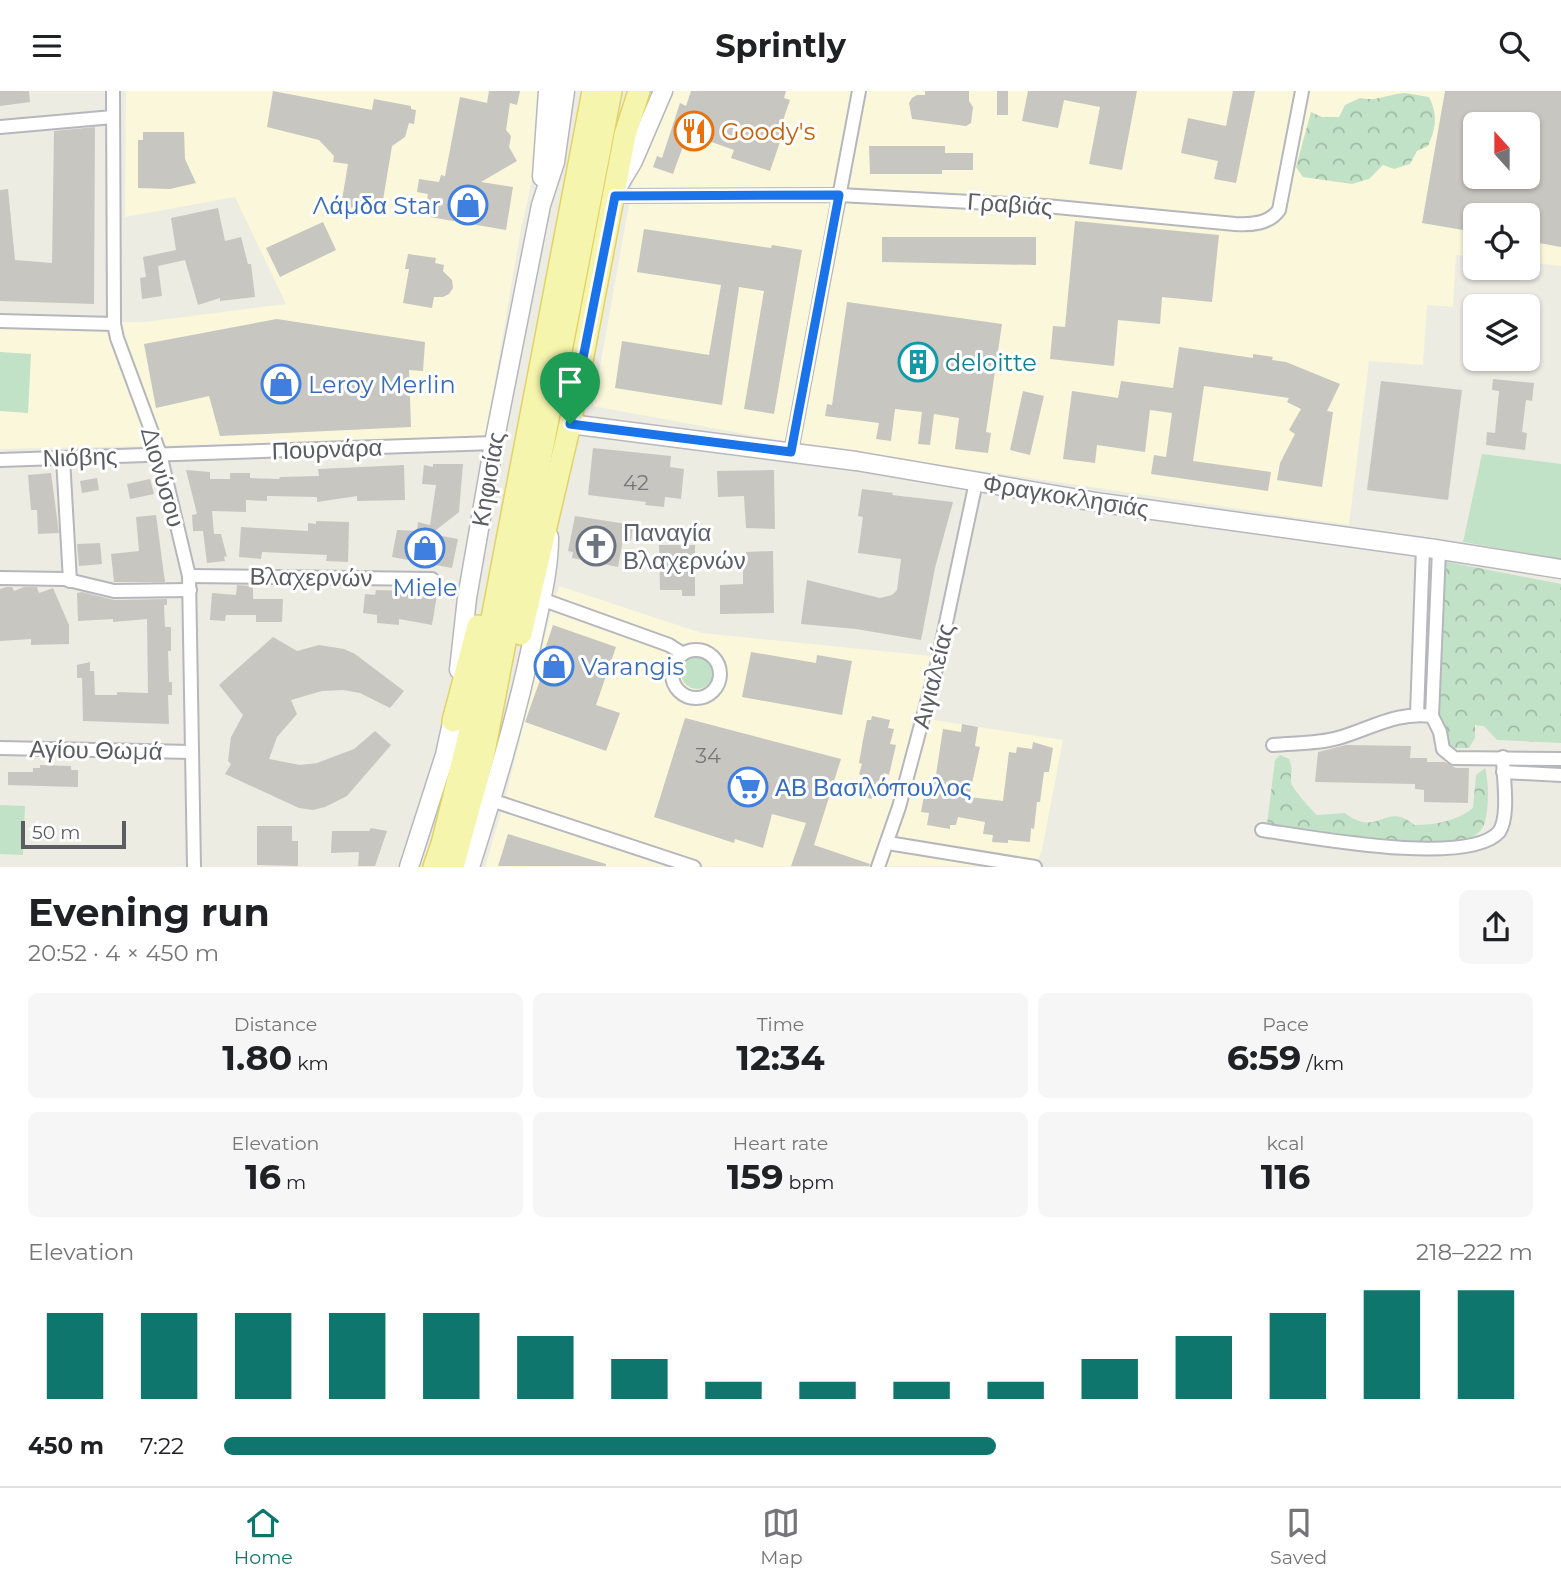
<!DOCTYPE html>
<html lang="en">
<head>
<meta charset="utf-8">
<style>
	:root { --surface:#fff; --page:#f6f6f6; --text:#202124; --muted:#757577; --line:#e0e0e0; --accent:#0f766e }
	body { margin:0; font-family:Montserrat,sans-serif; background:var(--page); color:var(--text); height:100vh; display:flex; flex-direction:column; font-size:26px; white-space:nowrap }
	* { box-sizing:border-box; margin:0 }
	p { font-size:23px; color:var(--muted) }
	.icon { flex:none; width:38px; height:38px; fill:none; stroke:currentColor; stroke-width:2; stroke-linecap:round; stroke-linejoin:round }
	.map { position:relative; height:776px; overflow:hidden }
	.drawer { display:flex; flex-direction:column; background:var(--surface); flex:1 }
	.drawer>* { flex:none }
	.needle { width:46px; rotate:339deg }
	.controls { position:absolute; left:1463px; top:21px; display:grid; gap:14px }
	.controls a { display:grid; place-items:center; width:77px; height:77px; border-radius:10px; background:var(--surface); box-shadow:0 2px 5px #0004; font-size:35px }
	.scale { position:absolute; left:21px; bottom:18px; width:105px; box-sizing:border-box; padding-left:7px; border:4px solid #5b5d62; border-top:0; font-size:19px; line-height:24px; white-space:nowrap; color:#5b5d62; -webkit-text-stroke:5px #fff; paint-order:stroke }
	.pin { position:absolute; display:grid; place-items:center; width:60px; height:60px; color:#fff; margin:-72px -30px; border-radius:50% 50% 50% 0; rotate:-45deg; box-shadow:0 0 7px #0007 }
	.pin .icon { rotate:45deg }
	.round { display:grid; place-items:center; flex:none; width:74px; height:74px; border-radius:10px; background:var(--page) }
	.summary { display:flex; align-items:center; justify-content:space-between; height:119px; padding:0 28px }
	h1 { font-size:38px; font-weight:700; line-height:52px }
	.metrics { display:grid; grid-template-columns:repeat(3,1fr); gap:10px; height:119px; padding:7px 28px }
	.metrics div { display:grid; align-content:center; border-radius:10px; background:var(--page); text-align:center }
	.metrics b { font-size:35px; font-weight:700 }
	.metrics small { font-size:19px; font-weight:400 }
	.metrics p { font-size:19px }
	.chart { height:196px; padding:14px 28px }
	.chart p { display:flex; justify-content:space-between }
	.chart svg { width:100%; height:126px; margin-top:7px; stroke:var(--accent); stroke-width:6 }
	ul { padding:0 28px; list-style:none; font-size:23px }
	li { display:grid; grid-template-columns:112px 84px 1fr; align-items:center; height:52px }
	li i { height:18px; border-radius:9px; background:var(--accent) }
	header { display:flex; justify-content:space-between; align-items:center; height:91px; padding:0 28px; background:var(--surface); font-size:32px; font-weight:700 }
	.dock { display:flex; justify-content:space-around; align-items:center; height:98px; border-top:2px solid var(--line); background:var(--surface); font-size:19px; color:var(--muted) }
	.dock a { display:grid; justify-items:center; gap:4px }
	.dock .selected { color:var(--accent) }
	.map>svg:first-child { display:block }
	.commercial { fill:#faf7db; fill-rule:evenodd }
	.green { fill:#c2e2c7 }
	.forest { fill:url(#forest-crowns) }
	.building { fill:#c8c6c0; fill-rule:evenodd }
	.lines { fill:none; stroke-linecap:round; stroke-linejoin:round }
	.street-casing { stroke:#b6b7bc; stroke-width:16 }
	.secondary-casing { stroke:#b7b8be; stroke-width:21 }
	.primary-casing { stroke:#e2d266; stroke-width:24 }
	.street { stroke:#fff; stroke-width:12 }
	.secondary { stroke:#fff; stroke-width:18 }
	.primary { stroke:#f6f5ae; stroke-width:21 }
	.route-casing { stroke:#fff; stroke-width:14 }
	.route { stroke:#1a73e8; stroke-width:9 }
	.labels { text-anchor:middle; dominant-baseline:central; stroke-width:6; stroke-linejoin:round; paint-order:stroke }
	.number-label { font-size:21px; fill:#76777a }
	.food-label { font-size:24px; fill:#c56008; stroke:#fff; text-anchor:start }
	.street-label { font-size:24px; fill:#5b5d62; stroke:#fff }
	.shop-label { font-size:24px; fill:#366cbe; stroke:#fff; text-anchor:start }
	.culture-label { font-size:24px; fill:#0d838f; stroke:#fff; text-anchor:start }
	.worship-label { font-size:24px; fill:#5b616d; stroke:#fff; text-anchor:start }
</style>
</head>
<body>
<header><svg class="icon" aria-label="menu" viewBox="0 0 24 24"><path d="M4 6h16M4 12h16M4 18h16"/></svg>Sprintly<svg class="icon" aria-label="search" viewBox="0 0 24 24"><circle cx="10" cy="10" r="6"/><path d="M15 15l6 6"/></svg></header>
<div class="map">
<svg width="1561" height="776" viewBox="0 0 1561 776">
	<defs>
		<pattern id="forest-crowns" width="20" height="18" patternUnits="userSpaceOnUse" patternTransform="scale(1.75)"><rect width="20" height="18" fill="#c2e2c7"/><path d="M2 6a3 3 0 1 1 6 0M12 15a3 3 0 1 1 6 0" fill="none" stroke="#a1baa5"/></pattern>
	</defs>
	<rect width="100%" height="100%" fill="#ecece3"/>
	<g class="commercial">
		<polygon points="126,0 542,0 533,85 521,138 485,348 0,358 0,232 144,231 286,213 235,106 125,126"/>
		<path d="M669,0H1561V175L1528,171V124H1475V166L1456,164L1453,216L1427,214L1423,274L1369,270L1349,434L805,354L593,315L634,85ZM1475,33H1528V86H1475Z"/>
		<polygon points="559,495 702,542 931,565 915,626 1063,649 1042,759 1036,775 485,776 506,705 551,520"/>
	</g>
	<g class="green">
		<polygon points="0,261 31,263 28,322 0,320"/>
		<polygon points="1482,363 1561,373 1561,468 1463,451"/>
		<circle cx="697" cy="582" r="16"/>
		<polygon points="0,714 25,715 23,764 0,763"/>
	</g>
	<g class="forest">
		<path d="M1405,2L1429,6C1438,24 1436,37 1428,55L1417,60L1410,73L1394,78L1383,74L1369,88L1352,93L1303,86L1296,76L1311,21L1322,26H1339L1345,14L1360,7C1375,11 1389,3 1405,2Z"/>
		<polygon points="1443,470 1561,493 1561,652 1497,649 1484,635 1475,634 1475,647 1469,657 1452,657 1436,618"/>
		<path d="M1280,664L1289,668C1294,681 1290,681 1291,691C1292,698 1311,718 1317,724L1345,722C1378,748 1386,709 1414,734C1435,734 1457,730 1473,717L1476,684L1485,677C1489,690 1490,728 1481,739C1454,773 1308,740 1267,733L1275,669Z"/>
	</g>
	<g class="building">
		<polygon points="0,0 29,0 30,11 0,15"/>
		<polygon points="273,0 372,19 374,8 411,15 411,18 416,19 414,33 409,32 405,46 392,55 381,121 341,115 348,73 333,71 334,65 319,49 267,36"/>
		<polygon points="489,0 520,0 517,14 510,12 506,39 511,45 509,56 517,70 481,91 513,96 506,139 424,125 428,103 417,101 419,88 439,91 441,84 445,85 460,6 487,12"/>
		<polygon points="691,0 786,0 784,7 790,9 779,41 783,42 770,80 731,67 734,59 706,49 705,53 686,47 673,83 653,76 657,65 662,67 680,12 686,15"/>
		<polygon points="925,0 969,0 969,10 973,16 971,32 966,35 912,28 909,12 912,7 917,4 925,4"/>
		<rect x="997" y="0" width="11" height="24"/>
		<polygon points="1028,0 1137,0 1122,79 1089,73 1100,16 1064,9 1058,37 1022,30"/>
		<polygon points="1233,0 1255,0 1236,92 1214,88 1218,70 1181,62 1188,27 1226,35"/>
		<path d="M1445,0H1561V156L1528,150V124H1475V141L1422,132ZM1475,33H1528V86H1475Z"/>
		<polygon points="95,36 94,213 0,210 0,99 8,98 15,169 52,172 54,40"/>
		<polygon points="143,41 184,41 185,68 196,92 170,98 138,97 138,49 143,49"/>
		<polygon points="869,55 945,55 945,62 973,62 973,79 942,79 942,83 870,83"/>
		<polygon points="218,117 225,150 241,146 248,173 251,173 255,206 220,210 220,207 198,214 185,169 158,175 162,205 142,208 140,187 146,186 143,166 176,159 171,127"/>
		<polygon points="1075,130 1219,144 1212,211 1162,206 1160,233 1118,229 1114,275 1050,268 1053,235 1065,236"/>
		<polygon points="323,131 336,159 280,186 266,157"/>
		<polygon points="644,138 771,157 772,154 802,159 774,323 744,318 764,200 739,196 722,314 615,297 622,250 709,264 721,194 637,181"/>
		<polygon points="882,146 1036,146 1036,174 882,171"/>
		<polygon points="408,163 436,167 435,172 444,174 443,180 452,189 453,197 449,203 443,206 434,206 432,217 403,212 409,178 405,178"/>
		<polygon points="847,211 1002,233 986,341 991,342 988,362 955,358 959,327 934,323 930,354 918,353 922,321 895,318 891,350 876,348 879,332 825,325 827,313 832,314"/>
		<polygon points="277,228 425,251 423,280 409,279 411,336 220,345 209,305 156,317 144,253"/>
		<polygon points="1179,256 1253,267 1253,263 1273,266 1272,269 1286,271 1340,293 1327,320 1333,321 1322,396 1277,389 1280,372 1295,343 1289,339 1301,318 1287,311 1289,307 1204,295 1193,370 1271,381 1268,400 1151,383 1154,364 1166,366 1172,322 1150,319 1145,361 1097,354 1095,372 1063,368 1072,300 1118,307 1121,290 1173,297"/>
		<polygon points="1493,288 1534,292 1532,310 1526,309 1522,341 1527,342 1525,359 1486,354 1487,341 1495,342 1499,300 1492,299"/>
		<polygon points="1381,290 1462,299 1448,409 1367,399"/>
		<polygon points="1023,300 1044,305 1030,364 1010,359"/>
		<polygon points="593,357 671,365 670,376 684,378 681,408 665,406 664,416 645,414 646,411 588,404"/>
		<polygon points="433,373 463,373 459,421 431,443 458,448 452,477 392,466 397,439 417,440 418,431 430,434 436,394 422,393 424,374 433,376"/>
		<polygon points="404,374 405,409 357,410 357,405 317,411 317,406 267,405 267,410 246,409 246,421 212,420 214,443 221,443 227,466 224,465 225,470 207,472 203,440 193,440 192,424 197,423 186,379 210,381 210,388 230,388 230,382 250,382 250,387 279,388 280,386 319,385 318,378"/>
		<polygon points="774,379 775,438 746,437 744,405 718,406 717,380"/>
		<polygon points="51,382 59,442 38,443 37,419 31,419 28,384"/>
		<polygon points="97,387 99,399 82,402 80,390"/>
		<polygon points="150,388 154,403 130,408 127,393"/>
		<polygon points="862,398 893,402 892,404 953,411 935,477 921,549 856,538 801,533 807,489 880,507 892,504 897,499 901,468 858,462 863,426 858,425"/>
		<polygon points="156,424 165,491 114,491 111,463 139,460 136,426"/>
		<polygon points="575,425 633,434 631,450 623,449 618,476 572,467 573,461 568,460"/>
		<polygon points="316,430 349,431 348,471 326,470 327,464 262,461 261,468 239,466 241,436 308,440 308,432 316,433"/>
		<polygon points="100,452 102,473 79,475 77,453"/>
		<polygon points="659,454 695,454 695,505 682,505 682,499 660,499"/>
		<polygon points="773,460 774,522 720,523 720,494 743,493 743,472 746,472 746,461"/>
		<polygon points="237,494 253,495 253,508 283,508 282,531 256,531 256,524 226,524 225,530 210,529 212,502 236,504"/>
		<polygon points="6,496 12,496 14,500 24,496 37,496 39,502 53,497 69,534 69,553 31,554 31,548 0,550 0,498"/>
		<polygon points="376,499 414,500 437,504 432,534 399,528 399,534 377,532 377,524 363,522 365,503 375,504"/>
		<polygon points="82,501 114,509 167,508 167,514 164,514 165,536 171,536 171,560 168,560 169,591 172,591 172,604 168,604 169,633 83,630 82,587 77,587 77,574 90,571 90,580 94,580 95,604 117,604 117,601 148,602 147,528 113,531 113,528 78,530 77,502"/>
		<polygon points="553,534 616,556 596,614 620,622 606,660 525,631 545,575 540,573"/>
		<polygon points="273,546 297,560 319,554 344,558 355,563 404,600 390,617 360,602 343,599 322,600 291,609 297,623 277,646 269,668 300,674 317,672 354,658 375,640 391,654 347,705 325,716 313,719 299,717 225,683 231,673 228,670 231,646 243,624 219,594"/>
		<polygon points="751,561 816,572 817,564 852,570 842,624 742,606"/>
		<polygon points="872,625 890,629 888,637 894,638 890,653 896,654 889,684 884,682 881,699 875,697 872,708 857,705 861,684 859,683 862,673 859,672 863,649 867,629 871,629"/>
		<polygon points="685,627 841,668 814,754 870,773 869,775 791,775 806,732 772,723 763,757 735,748 734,752 654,726"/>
		<polygon points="962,633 978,636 975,655 980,656 969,706 1003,710 1009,661 1016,662 1017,656 1032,658 1033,651 1053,657 1049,681 1044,681 1040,711 1037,711 1034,738 1031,737 1030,751 1008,749 1008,752 992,751 993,744 983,743 985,731 958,726 956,734 950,734 950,738 927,734 929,722 921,721 927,689 935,690 943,638 961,641"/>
		<polygon points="1346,654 1411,655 1410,667 1427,667 1427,671 1445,671 1456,677 1469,677 1468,712 1424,711 1424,699 1415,698 1415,693 1315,691 1318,661"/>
		<polygon points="40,674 71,675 71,679 78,679 78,696 8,694 8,681 33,681 33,677 40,677"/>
		<polygon points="257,735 292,735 292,750 298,750 298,775 257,774"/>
		<polygon points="371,737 387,740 375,775 358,775 359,761 331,762 332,740 369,740"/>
		<polygon points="508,743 606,773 606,775 498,775"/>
	</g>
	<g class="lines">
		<defs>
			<g id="street">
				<polyline points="113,0 114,233 117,247 160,363 189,485 194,776"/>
				<polyline points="0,36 113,26"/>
				<path d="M615,105L839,104L1046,115L1235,133C1251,134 1269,133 1279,119L1302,0"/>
				<polyline points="0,230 114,233"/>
				<polyline points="791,361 859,0"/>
				<polyline points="63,367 70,490"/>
				<polyline points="0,369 494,352"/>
				<polyline points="189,485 432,488"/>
				<polyline points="0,487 64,488 114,500 190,499"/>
				<polyline points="541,508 669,554 683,563"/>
				<circle cx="696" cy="583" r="24"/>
				<polyline points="1417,623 1423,456"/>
				<polyline points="1432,625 1439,459"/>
				<path d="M1273,654C1294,652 1317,653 1338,647C1370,638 1397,620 1432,625L1440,641L1443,658L1454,667L1561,668"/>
				<polyline points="0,657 192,661"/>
				<polyline points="1503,681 1561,684"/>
				<polyline points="491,709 694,776"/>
				<path d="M1262,739C1310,746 1468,776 1499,741C1510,725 1503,686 1503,666"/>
				<polyline points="888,752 1035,776"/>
				<polyline points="878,776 899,716 937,574 976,391"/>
			</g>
			<g id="secondary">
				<polyline points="542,86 548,0"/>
				<polyline points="618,95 633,70 663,0"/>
				<polyline points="570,333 856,370 1102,412 1435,458 1561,478"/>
				<polyline points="459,579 467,507 494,352 541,114 555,71 565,0"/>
				<polyline points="409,776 445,664 455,618"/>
				<path d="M470,776C494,700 517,625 533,547C540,513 549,481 549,446"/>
			</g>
			<g id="primary">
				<polyline points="521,543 570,333 625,44 639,0"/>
				<polyline points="453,630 478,535"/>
				<polyline points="434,776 442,753 472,632 593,0"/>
				<polyline points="453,776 483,666 611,0"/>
			</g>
		</defs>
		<use href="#street" class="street-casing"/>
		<use href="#secondary" class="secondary-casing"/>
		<use href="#primary" class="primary-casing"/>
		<use href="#street" class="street"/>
		<use href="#secondary" class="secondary"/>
		<use href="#primary" class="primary"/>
	</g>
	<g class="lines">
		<defs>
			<polygon id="route" points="839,104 791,361 570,333 615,105"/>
		</defs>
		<use href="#route" class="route-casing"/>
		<use href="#route" class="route"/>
	</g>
	<defs>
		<symbol id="restaurant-ring" viewBox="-11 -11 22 22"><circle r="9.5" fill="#fff" stroke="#e8710a" stroke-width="1.5"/><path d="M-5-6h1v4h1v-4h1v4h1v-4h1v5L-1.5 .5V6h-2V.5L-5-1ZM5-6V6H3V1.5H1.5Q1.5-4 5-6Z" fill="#e8710a"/></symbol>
		<symbol id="shop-ring" viewBox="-11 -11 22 22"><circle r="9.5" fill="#fff" stroke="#3f7fe0" stroke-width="1.5"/><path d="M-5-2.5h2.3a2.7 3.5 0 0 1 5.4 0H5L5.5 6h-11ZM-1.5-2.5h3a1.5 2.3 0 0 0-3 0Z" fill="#3f7fe0"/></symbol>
		<symbol id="building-ring" viewBox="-11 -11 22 22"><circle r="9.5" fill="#fff" stroke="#0f9aa8" stroke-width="1.5"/><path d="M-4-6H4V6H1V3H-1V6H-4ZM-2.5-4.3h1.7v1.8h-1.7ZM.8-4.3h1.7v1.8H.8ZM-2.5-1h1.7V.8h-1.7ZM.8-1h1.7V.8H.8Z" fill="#0f9aa8"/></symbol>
		<symbol id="church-ring" viewBox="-11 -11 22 22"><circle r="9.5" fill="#fff" stroke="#6b7280" stroke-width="1.5"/><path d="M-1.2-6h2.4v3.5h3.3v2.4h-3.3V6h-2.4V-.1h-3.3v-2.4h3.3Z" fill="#6b7280"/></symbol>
		<symbol id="supermarket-ring" viewBox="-11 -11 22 22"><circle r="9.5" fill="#fff" stroke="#3f7fe0" stroke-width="1.5"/><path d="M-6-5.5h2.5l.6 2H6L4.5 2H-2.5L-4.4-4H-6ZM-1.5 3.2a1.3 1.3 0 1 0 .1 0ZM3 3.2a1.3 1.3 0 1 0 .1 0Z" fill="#3f7fe0"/></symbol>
	</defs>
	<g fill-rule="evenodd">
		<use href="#restaurant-ring" x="672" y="18" width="44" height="44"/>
		<use href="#shop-ring" x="446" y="92" width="44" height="44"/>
		<use href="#building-ring" x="896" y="249" width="44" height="44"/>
		<use href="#shop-ring" x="259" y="271" width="44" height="44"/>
		<use href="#church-ring" x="574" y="433" width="44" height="44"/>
		<use href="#shop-ring" x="403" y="435" width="44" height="44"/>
		<use href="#shop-ring" x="532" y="553" width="44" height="44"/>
		<use href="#supermarket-ring" x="726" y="674" width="44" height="44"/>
	</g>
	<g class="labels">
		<g class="number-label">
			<text x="636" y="391">42</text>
			<text x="708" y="664">34</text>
		</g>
		<g class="food-label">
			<text x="721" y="40">Goody's</text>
		</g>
		<g class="street-label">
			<text transform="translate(1010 113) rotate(4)">Γραβιάς</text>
			<text transform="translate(327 358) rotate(-2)">Πουρνάρα</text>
			<text transform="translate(80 366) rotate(-2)">Νιόβης</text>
			<text transform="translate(163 386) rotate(74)">Διονύσου</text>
			<text transform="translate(488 388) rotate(-80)">Κηφισίας</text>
			<text transform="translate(1066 405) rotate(9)">Φραγκοκλησιάς</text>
			<text transform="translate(311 486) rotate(1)">Βλαχερνών</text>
			<text transform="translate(933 585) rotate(-76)">Αιγιαλείας</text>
			<text transform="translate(96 659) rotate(1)">Αγίου Θωμά</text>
		</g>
		<g class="shop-label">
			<text x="441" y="114" text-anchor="end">Λάμδα Star</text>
			<text x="308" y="293">Leroy Merlin</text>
			<text x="425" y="496" text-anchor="middle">Miele</text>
			<text x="581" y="575">Varangis</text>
			<text x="775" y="696">ΑΒ Βασιλόπουλος</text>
		</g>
		<g class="culture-label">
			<text x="945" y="271">deloitte</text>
		</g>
		<g class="worship-label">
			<text x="623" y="441">Παναγία<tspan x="623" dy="28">Βλαχερνών</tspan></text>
		</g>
	</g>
</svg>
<div class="controls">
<a><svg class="needle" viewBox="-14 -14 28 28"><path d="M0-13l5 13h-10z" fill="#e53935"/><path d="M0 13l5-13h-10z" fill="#757577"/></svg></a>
<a><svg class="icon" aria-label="locate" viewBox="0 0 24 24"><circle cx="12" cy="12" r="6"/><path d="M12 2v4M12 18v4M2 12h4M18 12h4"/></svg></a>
<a><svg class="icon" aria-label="layers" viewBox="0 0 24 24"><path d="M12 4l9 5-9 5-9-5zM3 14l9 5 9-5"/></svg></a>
</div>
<div class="scale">50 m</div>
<div class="pin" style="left:570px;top:333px;background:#1e9e55"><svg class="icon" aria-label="arrive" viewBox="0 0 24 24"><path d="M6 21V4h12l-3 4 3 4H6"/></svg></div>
</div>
<section class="drawer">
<div class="summary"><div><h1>Evening run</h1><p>20:52 · 4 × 450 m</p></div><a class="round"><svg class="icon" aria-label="share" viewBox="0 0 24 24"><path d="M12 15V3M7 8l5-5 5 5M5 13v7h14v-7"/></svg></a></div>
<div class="metrics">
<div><p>Distance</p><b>1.80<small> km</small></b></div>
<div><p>Time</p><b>12:34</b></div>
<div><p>Pace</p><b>6:59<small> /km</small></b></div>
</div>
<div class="metrics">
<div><p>Elevation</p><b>16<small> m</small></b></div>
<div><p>Heart rate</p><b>159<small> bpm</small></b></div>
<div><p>kcal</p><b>116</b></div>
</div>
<div class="chart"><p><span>Elevation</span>218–222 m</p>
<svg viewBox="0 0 160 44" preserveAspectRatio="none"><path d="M5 44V14M15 44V14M25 44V14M35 44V14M45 44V14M55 44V22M65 44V30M75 44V38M85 44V38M95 44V38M105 44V38M115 44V30M125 44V22M135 44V14M145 44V6M155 44V6"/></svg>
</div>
<ul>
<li><b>450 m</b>7:22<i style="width:59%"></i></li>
</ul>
</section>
<nav class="dock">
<a class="selected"><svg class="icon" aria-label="home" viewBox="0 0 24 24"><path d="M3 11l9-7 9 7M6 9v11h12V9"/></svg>Home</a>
<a><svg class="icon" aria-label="map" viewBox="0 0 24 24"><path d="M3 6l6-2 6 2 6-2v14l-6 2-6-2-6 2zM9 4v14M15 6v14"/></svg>Map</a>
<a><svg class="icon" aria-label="saved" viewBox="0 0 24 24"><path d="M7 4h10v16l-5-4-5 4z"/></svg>Saved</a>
</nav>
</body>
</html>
